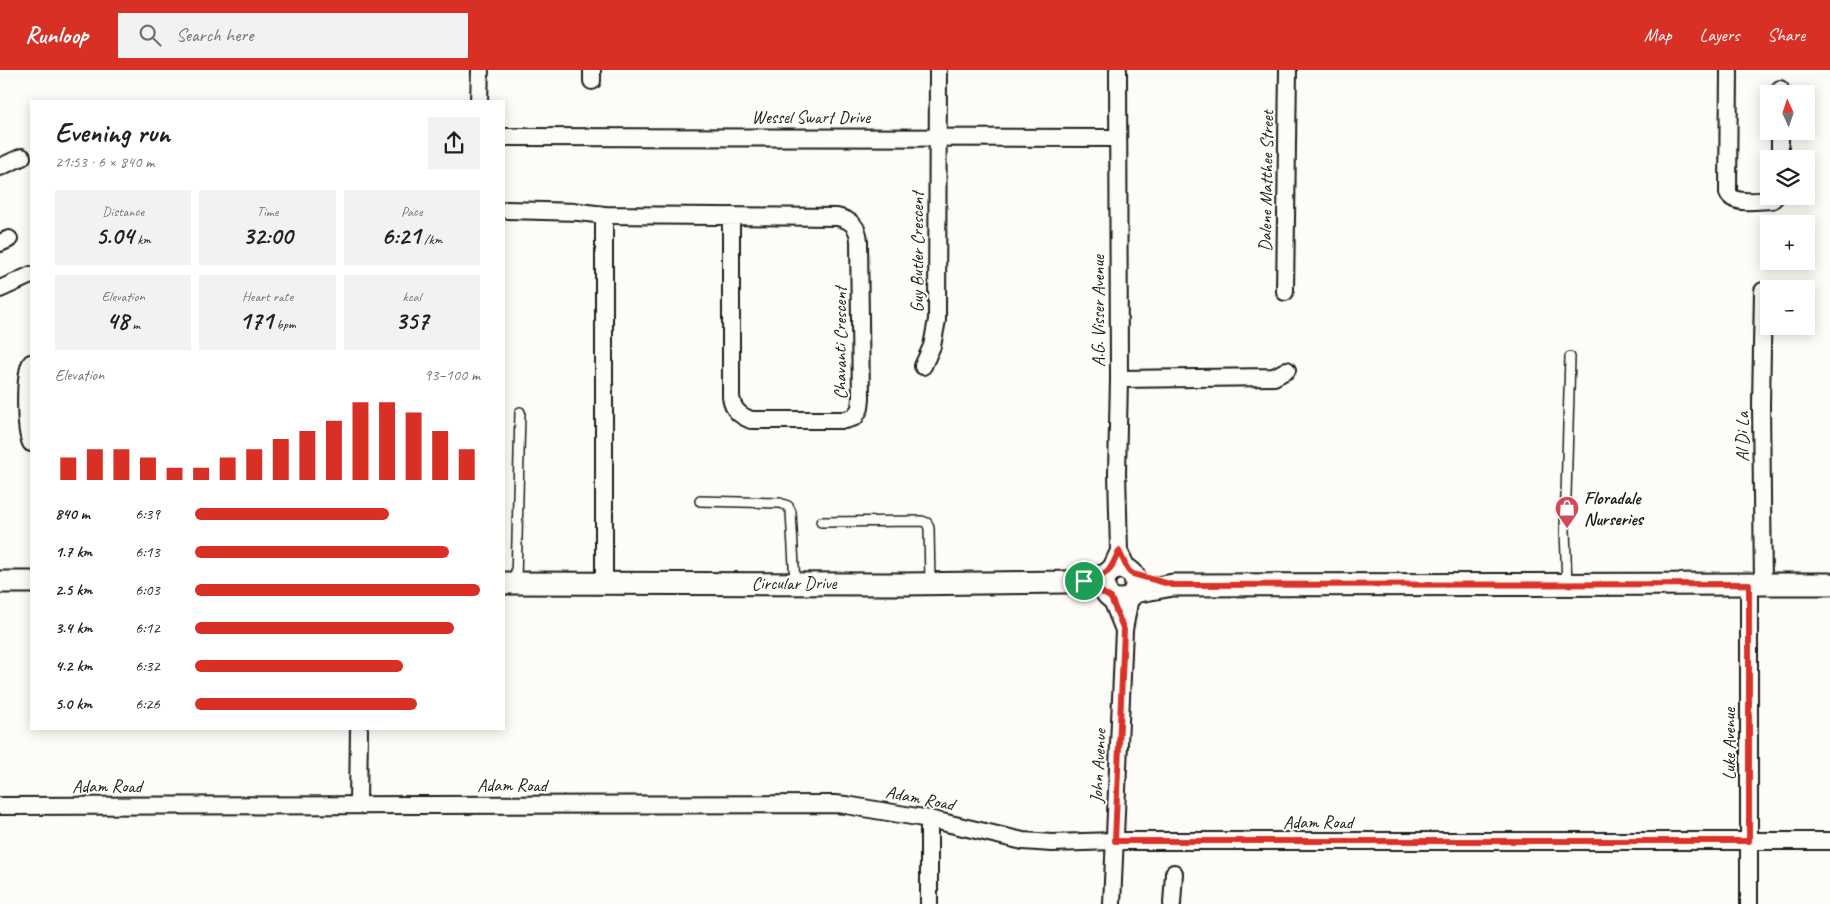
<!DOCTYPE html>
<html lang="en">
<head>
<meta charset="utf-8">
<style>
	:root { --surface:#fff; --page:#f2f2f2; --text:#202124; --muted:#757577; --accent:#d93025 }
	body { margin:0; font-family:Caveat,sans-serif; background:var(--page); color:var(--text); height:100vh; display:flex; flex-direction:column; font-size:19px; white-space:nowrap }
	* { box-sizing:border-box; margin:0 }
	p { font-size:16px; color:var(--muted) }
	.icon { flex:none; width:28px; height:28px; fill:none; stroke:currentColor; stroke-width:2; stroke-linecap:round; stroke-linejoin:round }
	.map { position:relative; flex:1; overflow:hidden }
	.drawer { position:absolute; left:30px; top:30px; width:475px; height:630px; display:flex; flex-direction:column; background:var(--surface); border-radius:0px; box-shadow:0 2px 12px #0003 }
	.drawer>* { flex:none }
	.needle { width:32px; rotate:357deg }
	.tools { position:absolute; left:1760px; top:15px; display:grid; gap:10px }
	.tools a { display:grid; place-items:center; width:55px; height:55px; border-radius:0px; background:var(--surface); box-shadow:0 2px 12px #0003; font-size:25px }
	.pin { position:absolute; display:grid; place-items:center; width:42px; height:42px; color:#fff; margin:-21px; border:2px solid #fff; border-radius:50%; box-shadow:0 1px 5px #0007 }
	.round { display:grid; place-items:center; flex:none; width:52px; height:52px; border-radius:0px; background:var(--page) }
	.headline { display:flex; align-items:center; justify-content:space-between; height:85px; padding:0 25px }
	h1 { font-size:28px; font-weight:700; line-height:38px }
	.stats { display:grid; grid-template-columns:repeat(3,1fr); gap:8px; height:85px; padding:5px 25px }
	.stats div { display:grid; align-content:center; border-radius:0px; background:var(--page); text-align:center }
	.stats b { font-size:25px; font-weight:700 }
	.stats small { font-size:14px; font-weight:400 }
	.stats p { font-size:14px }
	.chart { height:140px; padding:10px 25px }
	.chart p { display:flex; justify-content:space-between }
	.chart svg { width:100%; height:90px; margin-top:5px; stroke:var(--accent); stroke-width:6 }
	ul { padding:0 25px; list-style:none; font-size:16px }
	li { display:grid; grid-template-columns:80px 60px 1fr; align-items:center; height:38px }
	li i { height:12px; border-radius:6px; background:var(--accent) }
	header { display:flex; align-items:center; gap:30px; box-sizing:border-box; height:70px; padding:0 25px; background:var(--accent); color:#fff }
	header strong { font-size:24px }
	nav { display:flex; gap:28px; margin-inline-start:auto; font-size:18px }
	.search { width:350px; height:45px; background:var(--page); display:flex; align-items:center; gap:12px; box-sizing:border-box; padding:0 18px; border-radius:0px; color:var(--muted); font-size:19px }
	.map>svg:first-child { display:block }
	.lines { fill:none; stroke-linecap:round; stroke-linejoin:round }
	.service-casing { stroke:#1c1c1c; stroke-width:12 }
	.minor-casing { stroke:#1c1c1c; stroke-width:20 }
	.tertiary-casing { stroke:#1c1c1c; stroke-width:25 }
	.service { stroke:#fdfcf7; stroke-width:9 }
	.minor { stroke:#fdfcf7; stroke-width:16 }
	.tertiary { stroke:#fdfcf7; stroke-width:21 }
	.route-casing { stroke:#fff; stroke-width:10 }
	.route { stroke:#d93025; stroke-width:6 }
	.labels { text-anchor:middle; dominant-baseline:central; stroke-width:4; stroke-linejoin:round; paint-order:stroke }
	.street-label { font-size:18px; fill:#1c1c1c; stroke:#fdfcf7 }
	.poi-label { font-size:18px; font-weight:bold; fill:#1c1c1c; stroke:#fdfcf7; text-anchor:start }
</style>
</head>
<body>
<header>
<strong>Runloop</strong>
<div class="search"><svg class="icon" aria-label="search" viewBox="0 0 24 24"><circle cx="10" cy="10" r="6"/><path d="M15 15l6 6"/></svg>Search here</div>
<nav><a>Map</a><a>Layers</a><a>Share</a></nav>
</header>
<div class="map">
<svg width="1830" height="834" viewBox="0 0 1830 834">
	<rect width="100%" height="100%" fill="#fdfcf7"/>
	<filter id="ink" filterUnits="userSpaceOnUse"><feTurbulence type="fractalNoise" baseFrequency=".02" numOctaves="2"/><feDisplacementMap in="SourceGraphic" scale="10" xChannelSelector="R" yChannelSelector="G"/><feConvolveMatrix kernelMatrix="1 2 1 2 8 2 1 2 1" color-interpolation-filters="sRGB"/></filter>
	<g filter="url(#ink)">
		<g class="lines">
			<defs>
				<g id="service">
					<polyline points="700,431 780,433 788,436 791,442 795,513"/>
					<polyline points="821,452 922,451 927,453 929,458 930,513"/>
					<polyline points="516,512 520,342"/>
					<polyline points="1567,515 1565,459 1570,287"/>
				</g>
				<g id="minor">
					<polyline points="592,0 592,11"/>
					<path d="M1729,0L1728,123C1734,136 1760,130 1772,130L1776,126"/>
					<polyline points="1780,24 1780,19"/>
					<polyline points="479,31 480,0"/>
					<polyline points="504,67 1118,68"/>
					<polyline points="1780,89 1780,61"/>
					<polyline points="0,97 22,87"/>
					<path d="M507,140L579,142L604,145L837,147C852,150 858,157 859,171L861,328L860,338L855,347L845,350H751C739,345 733,340 731,327V146"/>
					<polyline points="604,145 604,513"/>
					<polyline points="0,173 9,169"/>
					<polyline points="0,219 31,205"/>
					<polyline points="1763,221 1761,335 1763,514"/>
					<polyline points="1285,222 1288,0"/>
					<path d="M31,293C24,305 25,361 31,373"/>
					<polyline points="923,296 932,276 937,250 938,0"/>
					<polyline points="1119,309 1274,307 1287,300"/>
					<polyline points="1119,481 1128,500"/>
					<polyline points="1110,500 1119,481 1117,403 1119,309 1118,0"/>
					<polyline points="1111,528 1124,560"/>
					<polyline points="358,734 359,659"/>
					<polyline points="0,736 835,734 846,735 929,749 1023,771 1052,773 1115,771 1830,771"/>
					<polyline points="929,749 929,834"/>
					<polyline points="1112,834 1124,560 1130,527"/>
					<polyline points="1172,834 1174,803"/>
					<polyline points="1749,834 1749,514"/>
				</g>
				<g id="tertiary">
					<circle cx="1120" cy="514" r="16"/>
					<polyline points="0,512 31,512"/>
					<polyline points="504,513 903,514 1063,512 1084,511 1106,505"/>
					<polyline points="1134,522 1173,515 1830,514"/>
				</g>
			</defs>
			<use href="#service" class="service-casing"/>
			<use href="#minor" class="minor-casing"/>
			<use href="#tertiary" class="tertiary-casing"/>
			<use href="#service" class="service"/>
			<use href="#minor" class="minor"/>
			<use href="#tertiary" class="tertiary"/>
		</g>
	</g>
	<g class="lines" filter="url(#ink)">
		<defs>
			<path id="route" d="M1119,481L1128,500L1133,504L1173,515L1749,514V771H1115L1124,560L1111,528L1084,511C1109,504 1108,505 1119,481Z"/>
		</defs>
		<use href="#route" class="route-casing"/>
		<use href="#route" class="route"/>
	</g>
	<defs>
		<symbol id="shop-pin" viewBox="-11 -11 22 30"><path d="M0 17L-7.5 6A9.5 9.5 0 1 1 7.5 6Z" fill="#d1495b" stroke="#fdfcf7"/><path d="M-5-2.5h2.3a2.7 3.5 0 0 1 5.4 0H5L5.5 6h-11ZM-1.5-2.5h3a1.5 2.3 0 0 0-3 0Z" fill="#fff"/></symbol>
	</defs>
	<g fill-rule="evenodd">
		<use href="#shop-pin" x="1553" y="424" width="28" height="38"/>
	</g>
	<g class="labels">
		<g class="street-label">
			<text x="811" y="47">Wessel Swart Drive</text>
			<text transform="translate(1266 111) rotate(-89)">Dalene Matthee Street</text>
			<text transform="translate(917 182) rotate(-90)">Guy Butler Crescent</text>
			<text transform="translate(1098 241) rotate(-90)">A.G. Visser Avenue</text>
			<text transform="translate(840 273) rotate(-90)">Chavanti Crescent</text>
			<text transform="translate(1742 367) rotate(-90)">Al Di La</text>
			<text x="794" y="513">Circular Drive</text>
			<text transform="translate(1729 674) rotate(-90)">Luke Avenue</text>
			<text transform="translate(1098 696) rotate(-87)">John Avenue</text>
			<text x="512" y="715">Adam Road</text>
			<text x="107" y="716">Adam Road</text>
			<text transform="translate(920 728) rotate(11)">Adam Road</text>
			<text x="1318" y="752">Adam Road</text>
		</g>
		<g class="poi-label">
			<text x="1584" y="428">Floradale<tspan x="1584" dy="21">Nurseries</tspan></text>
		</g>
	</g>
</svg>
<div class="tools">
<a><svg class="needle" viewBox="-14 -14 28 28"><path d="M0-13l5 13h-10z" fill="#e53935"/><path d="M0 13l5-13h-10z" fill="#757577"/></svg></a>
<a><svg class="icon" aria-label="layers" viewBox="0 0 24 24"><path d="M12 4l9 5-9 5-9-5zM3 14l9 5 9-5"/></svg></a>
<a>+</a>
<a>−</a>
</div>
<div class="pin" style="left:1084px;top:511px;background:#1e9e55"><svg class="icon" aria-label="arrive" viewBox="0 0 24 24"><path d="M6 21V4h12l-3 4 3 4H6"/></svg></div>
<section class="drawer">
<div class="headline"><div><h1>Evening run</h1><p>21:53 · 6 × 840 m</p></div><a class="round"><svg class="icon" aria-label="share" viewBox="0 0 24 24"><path d="M12 15V3M7 8l5-5 5 5M5 13v7h14v-7"/></svg></a></div>
<div class="stats">
<div><p>Distance</p><b>5.04<small> km</small></b></div>
<div><p>Time</p><b>32:00</b></div>
<div><p>Pace</p><b>6:21<small> /km</small></b></div>
</div>
<div class="stats">
<div><p>Elevation</p><b>48<small> m</small></b></div>
<div><p>Heart rate</p><b>171<small> bpm</small></b></div>
<div><p>kcal</p><b>357</b></div>
</div>
<div class="chart"><p><span>Elevation</span>93–100 m</p>
<svg viewBox="0 0 160 44" preserveAspectRatio="none"><path d="M5 44V33M15 44V29M25 44V29M35 44V33M45 44V38M55 44V38M65 44V33M75 44V29M85 44V24M95 44V20M105 44V15M115 44V6M125 44V6M135 44V11M145 44V20M155 44V29"/></svg>
</div>
<ul>
<li><b>840 m</b>6:39<i style="width:68%"></i></li>
<li><b>1.7 km</b>6:13<i style="width:89%"></i></li>
<li><b>2.5 km</b>6:03<i style="width:100%"></i></li>
<li><b>3.4 km</b>6:12<i style="width:91%"></i></li>
<li><b>4.2 km</b>6:32<i style="width:73%"></i></li>
<li><b>5.0 km</b>6:26<i style="width:78%"></i></li>
</ul>
</section>
</div>
</body>
</html>
